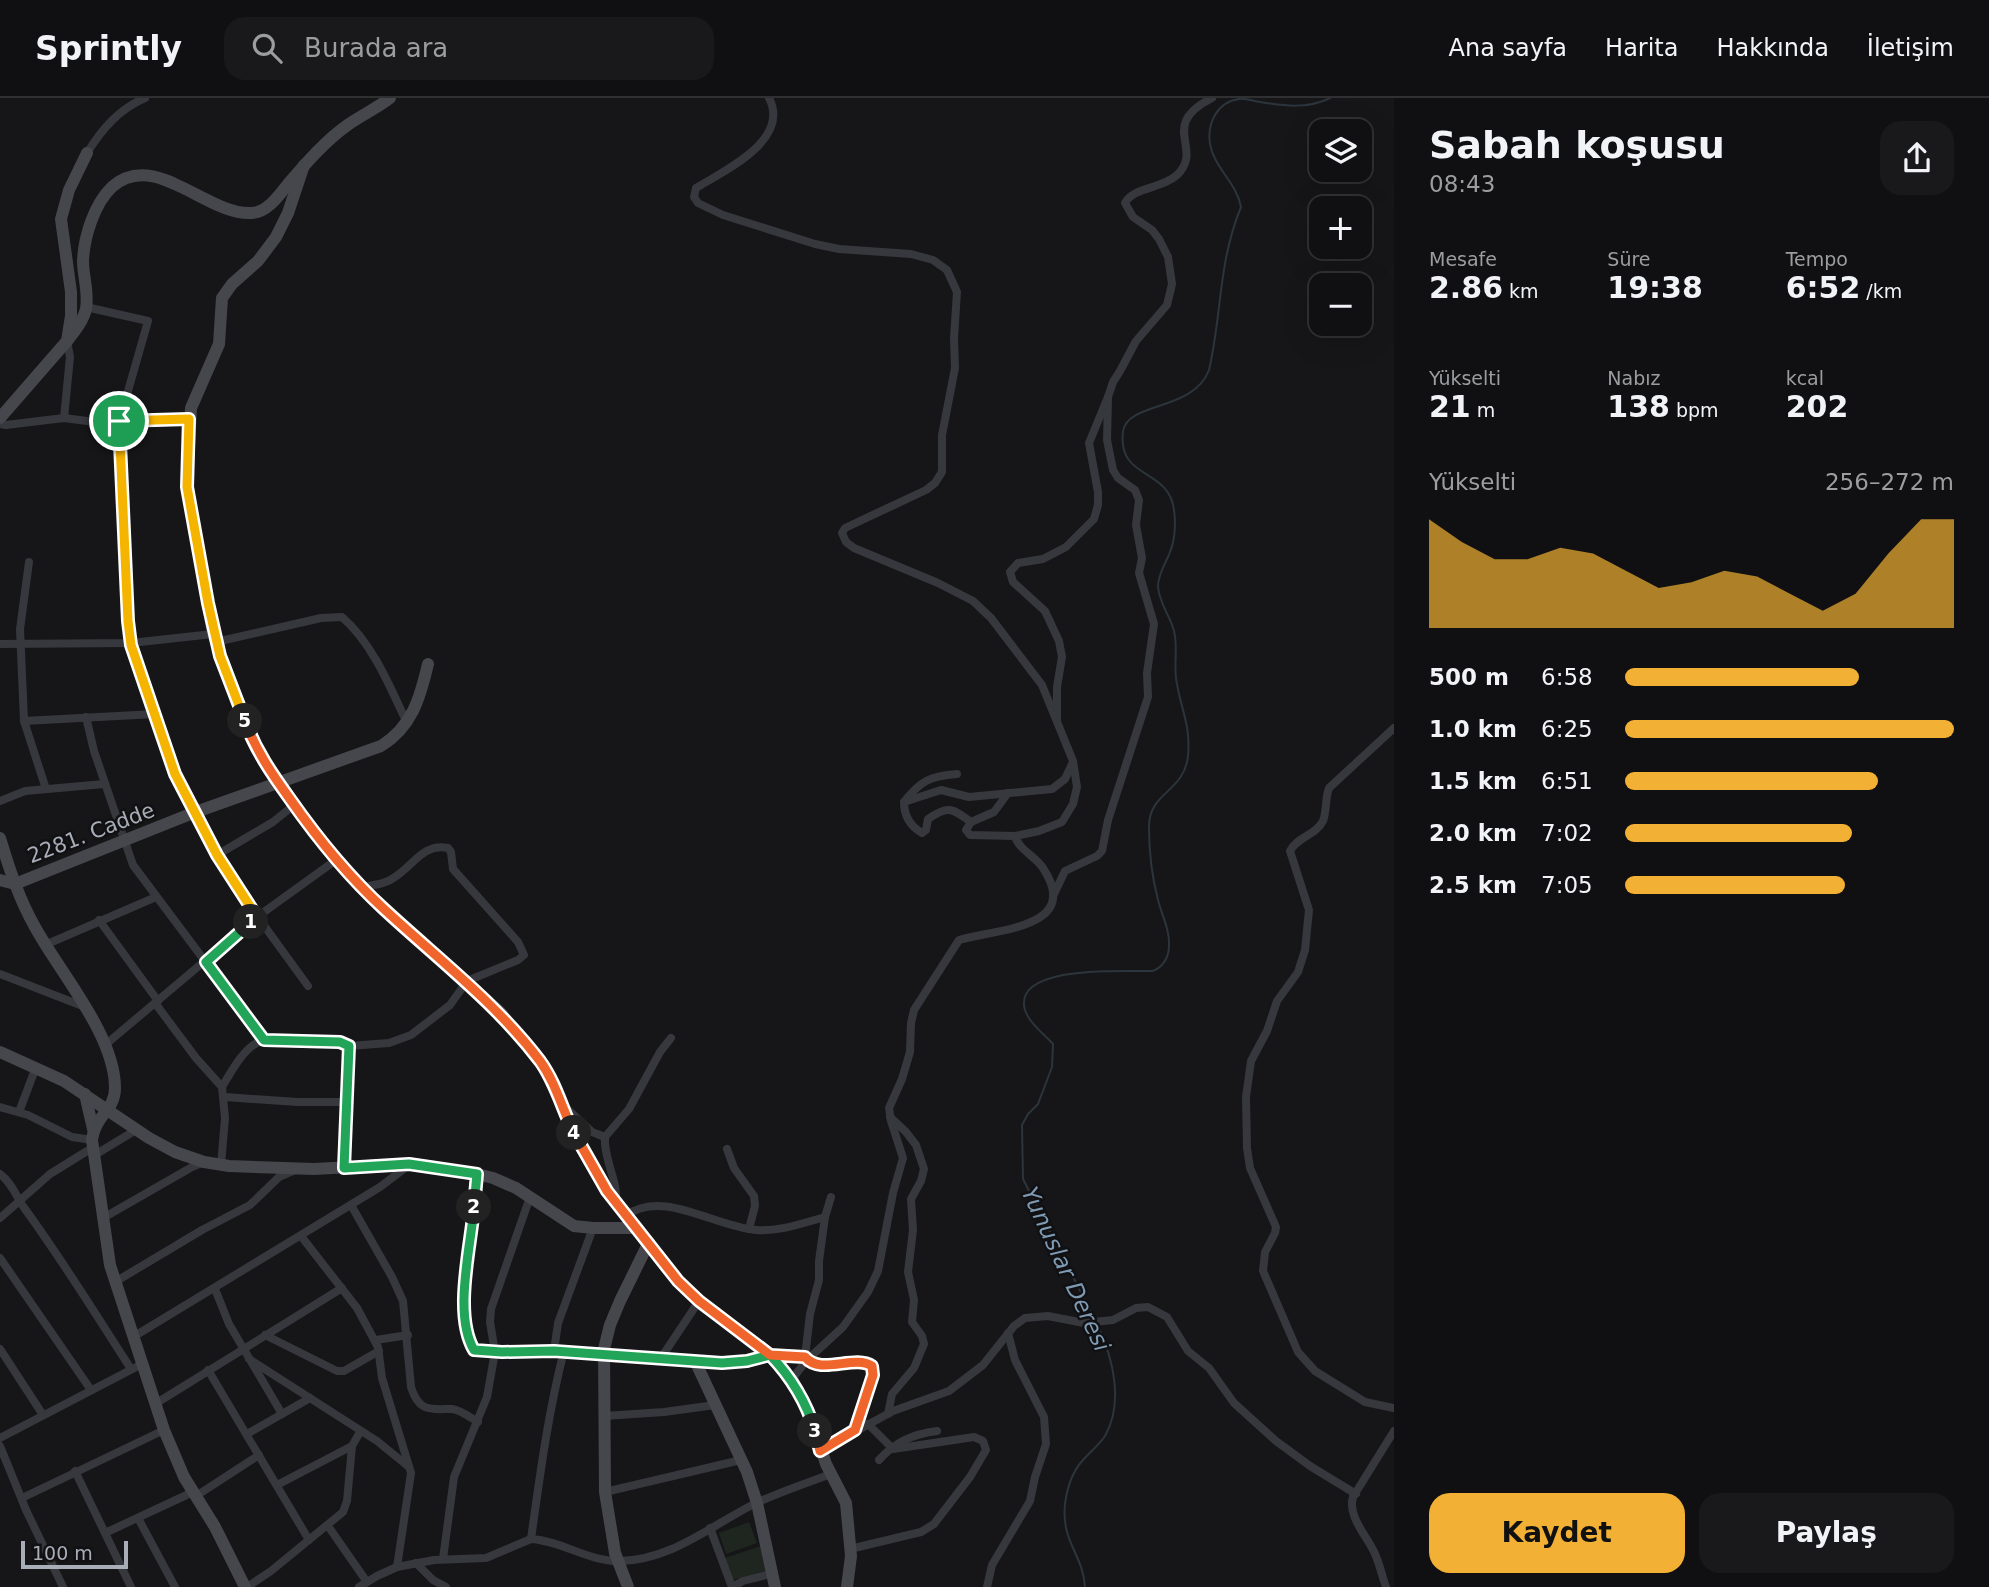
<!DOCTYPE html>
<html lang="tr">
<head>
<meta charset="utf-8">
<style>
	:root { --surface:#101012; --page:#19191b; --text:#f1f3f6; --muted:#9c9d9f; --line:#303032; --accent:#f2b134 }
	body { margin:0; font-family:"DejaVu Sans",sans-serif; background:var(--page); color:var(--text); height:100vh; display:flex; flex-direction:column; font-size:26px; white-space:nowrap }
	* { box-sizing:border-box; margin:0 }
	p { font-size:23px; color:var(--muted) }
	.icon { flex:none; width:38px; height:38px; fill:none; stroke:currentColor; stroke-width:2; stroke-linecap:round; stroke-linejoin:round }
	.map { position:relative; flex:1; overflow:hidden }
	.sheet { display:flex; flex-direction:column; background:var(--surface); width:595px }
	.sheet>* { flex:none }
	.tools { position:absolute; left:1309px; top:21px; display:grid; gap:14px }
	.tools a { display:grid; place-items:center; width:63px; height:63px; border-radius:14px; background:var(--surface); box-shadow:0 7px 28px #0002,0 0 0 2px var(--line); font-size:35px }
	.scale { position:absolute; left:21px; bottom:18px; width:107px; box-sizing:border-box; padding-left:7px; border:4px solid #a8adb8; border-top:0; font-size:19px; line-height:24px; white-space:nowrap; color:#a8adb8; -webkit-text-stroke:5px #111113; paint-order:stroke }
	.pin { position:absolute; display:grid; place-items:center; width:60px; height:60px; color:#fff; margin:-30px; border:4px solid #fff; border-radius:50%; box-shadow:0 2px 7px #0007 }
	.km { position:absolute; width:35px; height:35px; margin:-18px; border-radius:50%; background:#222; color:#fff; font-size:19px; line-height:35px; text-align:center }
	.round { display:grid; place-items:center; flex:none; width:74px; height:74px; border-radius:21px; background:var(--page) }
	.overview { display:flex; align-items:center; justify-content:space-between; height:119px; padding:0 35px }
	h1 { font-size:38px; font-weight:700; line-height:52px }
	.metrics { display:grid; grid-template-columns:repeat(3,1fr); gap:10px; height:119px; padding:7px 35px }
	.metrics div { display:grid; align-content:center }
	.metrics b { font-size:30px; font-weight:700 }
	.metrics small { font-size:19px; font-weight:400 }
	.metrics p { font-size:19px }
	.chart { height:196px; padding:14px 35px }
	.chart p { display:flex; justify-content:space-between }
	.chart svg { width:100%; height:126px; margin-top:7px; fill:var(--accent); opacity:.7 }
	.action { display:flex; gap:14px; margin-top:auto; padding:14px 35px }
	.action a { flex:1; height:80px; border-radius:21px; background:var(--accent); color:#111; font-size:28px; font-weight:700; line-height:80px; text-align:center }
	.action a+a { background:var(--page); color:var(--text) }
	ul { padding:0 35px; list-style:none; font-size:23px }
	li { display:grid; grid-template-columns:112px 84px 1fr; align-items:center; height:52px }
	li i { height:18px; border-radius:9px; background:var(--accent) }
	header { display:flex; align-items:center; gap:42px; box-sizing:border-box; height:98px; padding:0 35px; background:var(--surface); border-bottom:2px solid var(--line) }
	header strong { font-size:33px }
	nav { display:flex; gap:38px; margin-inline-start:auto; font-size:24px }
	.search { width:490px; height:63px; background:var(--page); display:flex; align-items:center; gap:18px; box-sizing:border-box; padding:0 24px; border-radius:21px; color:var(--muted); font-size:26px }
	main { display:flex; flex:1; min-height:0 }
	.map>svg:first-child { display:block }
	.green { fill:#1e261f }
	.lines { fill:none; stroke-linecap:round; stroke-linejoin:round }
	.stream { stroke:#2c353c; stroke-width:2 }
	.street { stroke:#37383d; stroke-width:8 }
	.secondary { stroke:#45474d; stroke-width:12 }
	.split-1-casing { stroke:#fff; stroke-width:14 }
	.split-2-casing { stroke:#fff; stroke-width:14 }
	.split-3-casing { stroke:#fff; stroke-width:14 }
	.split-4-casing { stroke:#fff; stroke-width:14 }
	.split-5-casing { stroke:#fff; stroke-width:14 }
	.split-6-casing { stroke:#fff; stroke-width:14 }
	.split-1 { stroke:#f5b400; stroke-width:9 }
	.split-2 { stroke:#22a559; stroke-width:9 }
	.split-3 { stroke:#22a559; stroke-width:9 }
	.split-4 { stroke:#f0652b; stroke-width:9 }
	.split-5 { stroke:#f0652b; stroke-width:9 }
	.split-6 { stroke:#f5b400; stroke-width:9 }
	.labels { text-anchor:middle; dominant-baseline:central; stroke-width:5; stroke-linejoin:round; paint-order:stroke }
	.street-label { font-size:21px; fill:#a8adb8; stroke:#111113 }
	.water-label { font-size:23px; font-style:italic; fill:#7f9bb3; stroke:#111113 }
</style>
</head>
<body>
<header>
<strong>Sprintly</strong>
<div class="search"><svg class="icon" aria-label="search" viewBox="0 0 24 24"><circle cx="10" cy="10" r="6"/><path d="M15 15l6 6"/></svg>Burada ara</div>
<nav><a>Ana sayfa</a><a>Harita</a><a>Hakkında</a><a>İletişim</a></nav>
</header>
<main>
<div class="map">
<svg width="1394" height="1489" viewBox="0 0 1394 1489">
	<rect width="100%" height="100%" fill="#161618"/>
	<g class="green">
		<polygon points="749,1424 757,1445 726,1456 719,1435"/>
		<polygon points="761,1448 768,1472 733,1482 725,1460"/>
	</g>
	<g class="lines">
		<g class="stream">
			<path d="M1094,1220L1023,1081L1022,1027L1028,1016L1038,1006L1052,969L1053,946C1045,937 1029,925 1025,912C1012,865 1128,874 1153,873C1163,869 1169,859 1169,848C1170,832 1162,818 1158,802C1152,779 1149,753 1149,729C1149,693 1184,695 1188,658C1191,626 1180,610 1176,580C1174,565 1178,548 1174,533C1170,517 1159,506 1158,488C1158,476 1166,465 1170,454C1175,442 1176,425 1174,412C1169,369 1117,383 1123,333C1127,304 1194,313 1209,272C1222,216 1218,165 1241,109C1237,85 1214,70 1210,46C1207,25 1217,4 1239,1C1246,0 1253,3 1260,4C1284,8 1308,11 1330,0"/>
			<path d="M1085,1489C1083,1456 1061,1444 1065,1406C1067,1390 1072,1374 1083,1362C1090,1354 1099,1347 1105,1338C1124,1305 1113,1260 1098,1228"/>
		</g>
		<g class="street">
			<path d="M769,0C791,42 724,73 696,90L694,99L698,105L723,117L815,146L839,151L911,156L933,162L947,172L957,194L954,240L955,270L942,337V374L935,385L926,392L845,430L842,435L846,444L854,450L938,485L973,503L991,520L1042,587L1073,663L1077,689L1073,706L1062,724L1039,733L1015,738C1018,751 1036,759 1043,770C1083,831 995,831 959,842L914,912L911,925L910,954L902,981L889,1010L891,1023L903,1060L893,1095L878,1173L868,1194L843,1229L807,1262L792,1281"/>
			<path d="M87,55C102,31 119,11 145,0"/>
			<polyline points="86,209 148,223 118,328 128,523 131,547 164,646 193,715 244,800 308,888"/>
			<polyline points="64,320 70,259 67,243"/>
			<polyline points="0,326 6,327 64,320 95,324 189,321"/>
			<polyline points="29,464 20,531 24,623 46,691"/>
			<path d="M216,544L321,520L342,519C373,546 390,589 407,625"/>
			<polyline points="0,546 131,545 213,536"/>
			<polyline points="86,619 94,653 133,767 264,942"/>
			<polyline points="24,623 155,616"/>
			<polyline points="1057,623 1057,589 1062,559 1059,543 1045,513 1013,484 1010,474 1018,465 1043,461 1066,449 1094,421 1098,407 1098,394 1089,345 1108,299"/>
			<path d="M1394,630L1329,690C1325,700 1327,713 1323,723C1316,737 1297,739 1290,753L1309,812L1305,852L1298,874L1277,903L1267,933L1251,963L1246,999L1247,1050L1250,1070L1276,1129L1275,1135L1265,1154L1263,1173L1298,1254L1315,1273L1365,1304L1394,1310"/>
			<path d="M957,676C931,678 921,682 904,704C904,717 910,728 922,735L926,732L928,721C948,707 952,710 971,724"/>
			<polyline points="1008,695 994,714 971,724 966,732 970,737 1015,738"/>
			<polyline points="0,703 25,693 104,686"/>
			<polyline points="904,704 941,692 969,699 1052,691 1065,681 1073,664"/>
			<polyline points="217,757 273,724 294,707"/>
			<path d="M1053,798L1065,773L1097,758L1102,753L1108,722L1148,599L1147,575L1154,526L1139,475L1142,460L1136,427L1139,402L1135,392L1118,380L1113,372L1107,342L1108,299L1113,284L1120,273L1136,243L1167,207L1172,186L1168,159L1159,141L1152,132L1133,119L1125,105C1133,89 1162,91 1177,77C1205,50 1157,28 1212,0"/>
			<polyline points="99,822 158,903"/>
			<polyline points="45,847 156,799"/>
			<polyline points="0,876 85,909"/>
			<polyline points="155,905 196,960 222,989 225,1020 221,1067"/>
			<polyline points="105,947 257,819 336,762"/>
			<path d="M349,948L389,945L411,937L450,907L467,883L518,862L524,857L518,844L453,771L451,754L448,750C423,745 413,768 395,779C386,786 374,787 363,789"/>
			<path d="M222,989C231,974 244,949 261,943C271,939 325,944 340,944L349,948L351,953L344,1070"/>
			<polyline points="225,999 297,1004 347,1004"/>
			<polyline points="564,1008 592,1034 605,1039"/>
			<polyline points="0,1009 28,1017 72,1039 92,1042"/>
			<polyline points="19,1014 36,969"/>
			<polyline points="727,1051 734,1070 754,1098 755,1108 749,1131"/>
			<polyline points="93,1058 136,1032"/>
			<path d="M0,1076C13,1086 16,1099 25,1111C63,1163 96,1217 131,1271"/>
			<polyline points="477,1076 465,1212 467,1234 474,1252 502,1254 554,1253 722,1265 747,1263 778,1256 805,1259"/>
			<path d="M831,1099L825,1119L819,1163V1182L810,1216L805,1259C821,1278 854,1255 872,1268L873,1277L855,1332"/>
			<path d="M615,1104C620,1087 603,1061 605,1039L629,1011L660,954L671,940"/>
			<path d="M351,1107L392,1179L403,1203L411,1289C419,1315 431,1311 452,1311C461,1312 471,1320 478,1324"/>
			<path d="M627,1117C663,1091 715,1129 756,1132C779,1134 803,1125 825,1119"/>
			<polyline points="0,1120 50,1076 92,1050"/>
			<polyline points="103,1120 192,1069 204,1064"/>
			<polyline points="301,1138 357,1210 378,1249 382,1280 411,1375 397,1469"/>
			<polyline points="0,1160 91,1292"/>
			<polyline points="115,1184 202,1132 250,1107 279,1079 295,1072"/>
			<polyline points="215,1191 229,1226 282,1316"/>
			<polyline points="265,1237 337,1273 344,1273 379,1253"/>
			<polyline points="133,1239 380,1089 409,1067"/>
			<polyline points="376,1242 408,1237"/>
			<polyline points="0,1251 43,1317"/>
			<polyline points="554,1253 558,1225 593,1130"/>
			<polyline points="661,1260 699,1203"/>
			<polyline points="249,1261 377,1343 409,1369"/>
			<polyline points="208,1272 309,1442"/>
			<polyline points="155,1306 342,1190"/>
			<polyline points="888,1316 892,1296 914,1270 924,1246 922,1238 912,1224 914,1202 908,1174 913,1132 911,1101 921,1083 924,1071 916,1047 906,1034 890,1019"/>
			<polyline points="604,1318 664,1314 715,1307"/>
			<polyline points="247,1336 310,1300"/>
			<polyline points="0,1340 142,1266"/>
			<polyline points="0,1348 26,1412 63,1489"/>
			<polyline points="820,1353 893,1313 949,1293 983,1267 1014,1228 1025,1220 1048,1218 1084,1225 1113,1222 1136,1210 1148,1209 1167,1219 1188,1253 1209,1270 1234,1305 1276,1343 1310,1368 1356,1396"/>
			<path d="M879,1362C895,1344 913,1336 937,1333"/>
			<polyline points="75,1373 131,1489"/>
			<polyline points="277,1387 352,1348 360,1334"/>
			<polyline points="605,1394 741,1362"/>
			<polyline points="196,1398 259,1357"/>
			<polyline points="22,1400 164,1332"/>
			<polyline points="138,1420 175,1489"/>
			<polyline points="328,1428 367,1484"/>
			<polyline points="710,1430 732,1489"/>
			<polyline points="105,1435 193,1394"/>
			<path d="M531,1441C540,1377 548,1315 564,1253"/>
			<polyline points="850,1451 921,1434 934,1426 970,1379 986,1352 983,1343 974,1339 893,1351 868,1326"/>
			<polyline points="443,1461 454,1379 487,1299 495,1254 490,1224 491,1211 530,1099"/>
			<polyline points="416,1465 433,1482 446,1489"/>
			<polyline points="247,1489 271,1473 343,1414 347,1403 352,1348"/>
			<path d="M359,1489L377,1478L397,1469L434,1462L486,1460L531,1441C562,1443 587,1463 619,1463C670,1463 712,1427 756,1405C780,1394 806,1385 831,1376"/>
			<polyline points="732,1489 743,1483 774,1475"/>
			<polyline points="987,1489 992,1467 1030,1403 1035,1379 1046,1346 1044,1319 1015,1262 1008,1235"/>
			<path d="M1386,1489C1382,1478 1380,1467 1375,1456C1368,1439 1347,1419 1353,1399L1394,1333"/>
		</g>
		<g class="secondary">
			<polyline points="304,67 288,115 276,139 258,163 232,186 222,200 219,246 191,310 187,389 213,536 254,645 268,671 320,742 381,809 500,914 548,975 578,1044 607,1093 678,1183 702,1207 761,1249 792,1281 809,1314 826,1366 846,1405 851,1458 847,1489"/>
			<path d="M67,243C75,233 83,223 86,211C89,195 83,178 83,163C84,139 94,106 112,89C155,51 207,118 252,115C268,114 279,97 288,86C307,64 326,42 349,26C362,17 377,10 390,0"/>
			<polyline points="0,320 67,243 71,218 71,194 61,121 69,92 87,55"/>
			<path d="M0,740C9,770 19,801 35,829C60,875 115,937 115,990C115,1013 95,1017 92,1042L110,1167L164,1332L184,1379L215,1429L245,1489"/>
			<path d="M0,782L15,786L193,715L381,648C412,629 420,600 428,566"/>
			<polyline points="0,954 64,983 149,1040 175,1054 204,1064 229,1068 314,1071 409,1066 477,1076 493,1080 516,1090 574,1128 593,1130 637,1130"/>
			<polyline points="85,996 93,1031"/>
			<polyline points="696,1265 747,1374 757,1405 775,1489"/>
			<polyline points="628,1489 615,1455 605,1394 604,1251 610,1227 620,1203 649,1144"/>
		</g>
	</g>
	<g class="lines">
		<defs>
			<polyline id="split-1" points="119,323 128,523 131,547 175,676 217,757 257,819 251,824"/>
			<polyline id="split-2" points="251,824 206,864 264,942 340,944 349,948 344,1070 409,1066 477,1076 474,1109"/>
			<path id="split-3" d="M474,1109C471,1149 453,1216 474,1252L502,1254L554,1253L722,1265L747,1263L770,1257C792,1280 806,1303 815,1333"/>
			<path id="split-4" d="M574,1035L607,1093L678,1183L699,1203L770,1257L805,1259C821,1278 854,1256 872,1268L873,1277L855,1332L820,1353L815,1333"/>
			<path id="split-5" d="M245,623C256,653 272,676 290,701C318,741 348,778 384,811C438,861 495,904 540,963C556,985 562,1011 574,1035"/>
			<polyline id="split-6" points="119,323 189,321 187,389 208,505 220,558 245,623"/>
		</defs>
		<use href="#split-1" class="split-1-casing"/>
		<use href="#split-2" class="split-2-casing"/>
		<use href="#split-3" class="split-3-casing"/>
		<use href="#split-4" class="split-4-casing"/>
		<use href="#split-5" class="split-5-casing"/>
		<use href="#split-6" class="split-6-casing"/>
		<use href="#split-1" class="split-1"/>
		<use href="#split-2" class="split-2"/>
		<use href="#split-3" class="split-3"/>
		<use href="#split-4" class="split-4"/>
		<use href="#split-5" class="split-5"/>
		<use href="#split-6" class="split-6"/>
	</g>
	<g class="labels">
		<g class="street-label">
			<text transform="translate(91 735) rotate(-21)">2281. Cadde</text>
		</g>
		<g class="water-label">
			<text transform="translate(1066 1171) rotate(65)">Yunuslar Deresi</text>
		</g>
	</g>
</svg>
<div class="tools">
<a><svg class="icon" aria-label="layers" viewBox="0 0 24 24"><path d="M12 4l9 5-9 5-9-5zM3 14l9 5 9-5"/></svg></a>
<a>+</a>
<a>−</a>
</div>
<div class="scale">100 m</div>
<div class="pin" style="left:119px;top:323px;background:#1e9e55"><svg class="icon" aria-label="arrive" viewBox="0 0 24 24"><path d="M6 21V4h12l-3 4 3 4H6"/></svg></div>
<b class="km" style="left:251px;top:824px">1</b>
<b class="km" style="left:474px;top:1109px">2</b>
<b class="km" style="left:815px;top:1333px">3</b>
<b class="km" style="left:574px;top:1035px">4</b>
<b class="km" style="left:245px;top:623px">5</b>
</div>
<section class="sheet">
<div class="overview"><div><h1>Sabah koşusu</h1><p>08:43</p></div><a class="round"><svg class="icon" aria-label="share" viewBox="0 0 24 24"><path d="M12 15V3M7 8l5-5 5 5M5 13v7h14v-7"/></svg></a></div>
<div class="metrics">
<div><p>Mesafe</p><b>2.86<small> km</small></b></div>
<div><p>Süre</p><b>19:38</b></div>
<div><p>Tempo</p><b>6:52<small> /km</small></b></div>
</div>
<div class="metrics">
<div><p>Yükselti</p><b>21<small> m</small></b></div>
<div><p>Nabız</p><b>138<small> bpm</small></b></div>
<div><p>kcal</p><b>202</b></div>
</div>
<div class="chart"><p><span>Yükselti</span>256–272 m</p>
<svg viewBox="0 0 160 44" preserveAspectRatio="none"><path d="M0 44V6L10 14L20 20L30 20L40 16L50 18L60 24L70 30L80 28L90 24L100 26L110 32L120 38L130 32L140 18L150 6L160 6V44z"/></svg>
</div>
<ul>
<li><b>500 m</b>6:58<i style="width:71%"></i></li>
<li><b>1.0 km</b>6:25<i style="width:100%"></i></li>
<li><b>1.5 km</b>6:51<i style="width:77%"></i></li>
<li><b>2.0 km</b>7:02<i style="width:69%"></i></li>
<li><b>2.5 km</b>7:05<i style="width:67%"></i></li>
</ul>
<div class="action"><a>Kaydet</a><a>Paylaş</a></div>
</section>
</main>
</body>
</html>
